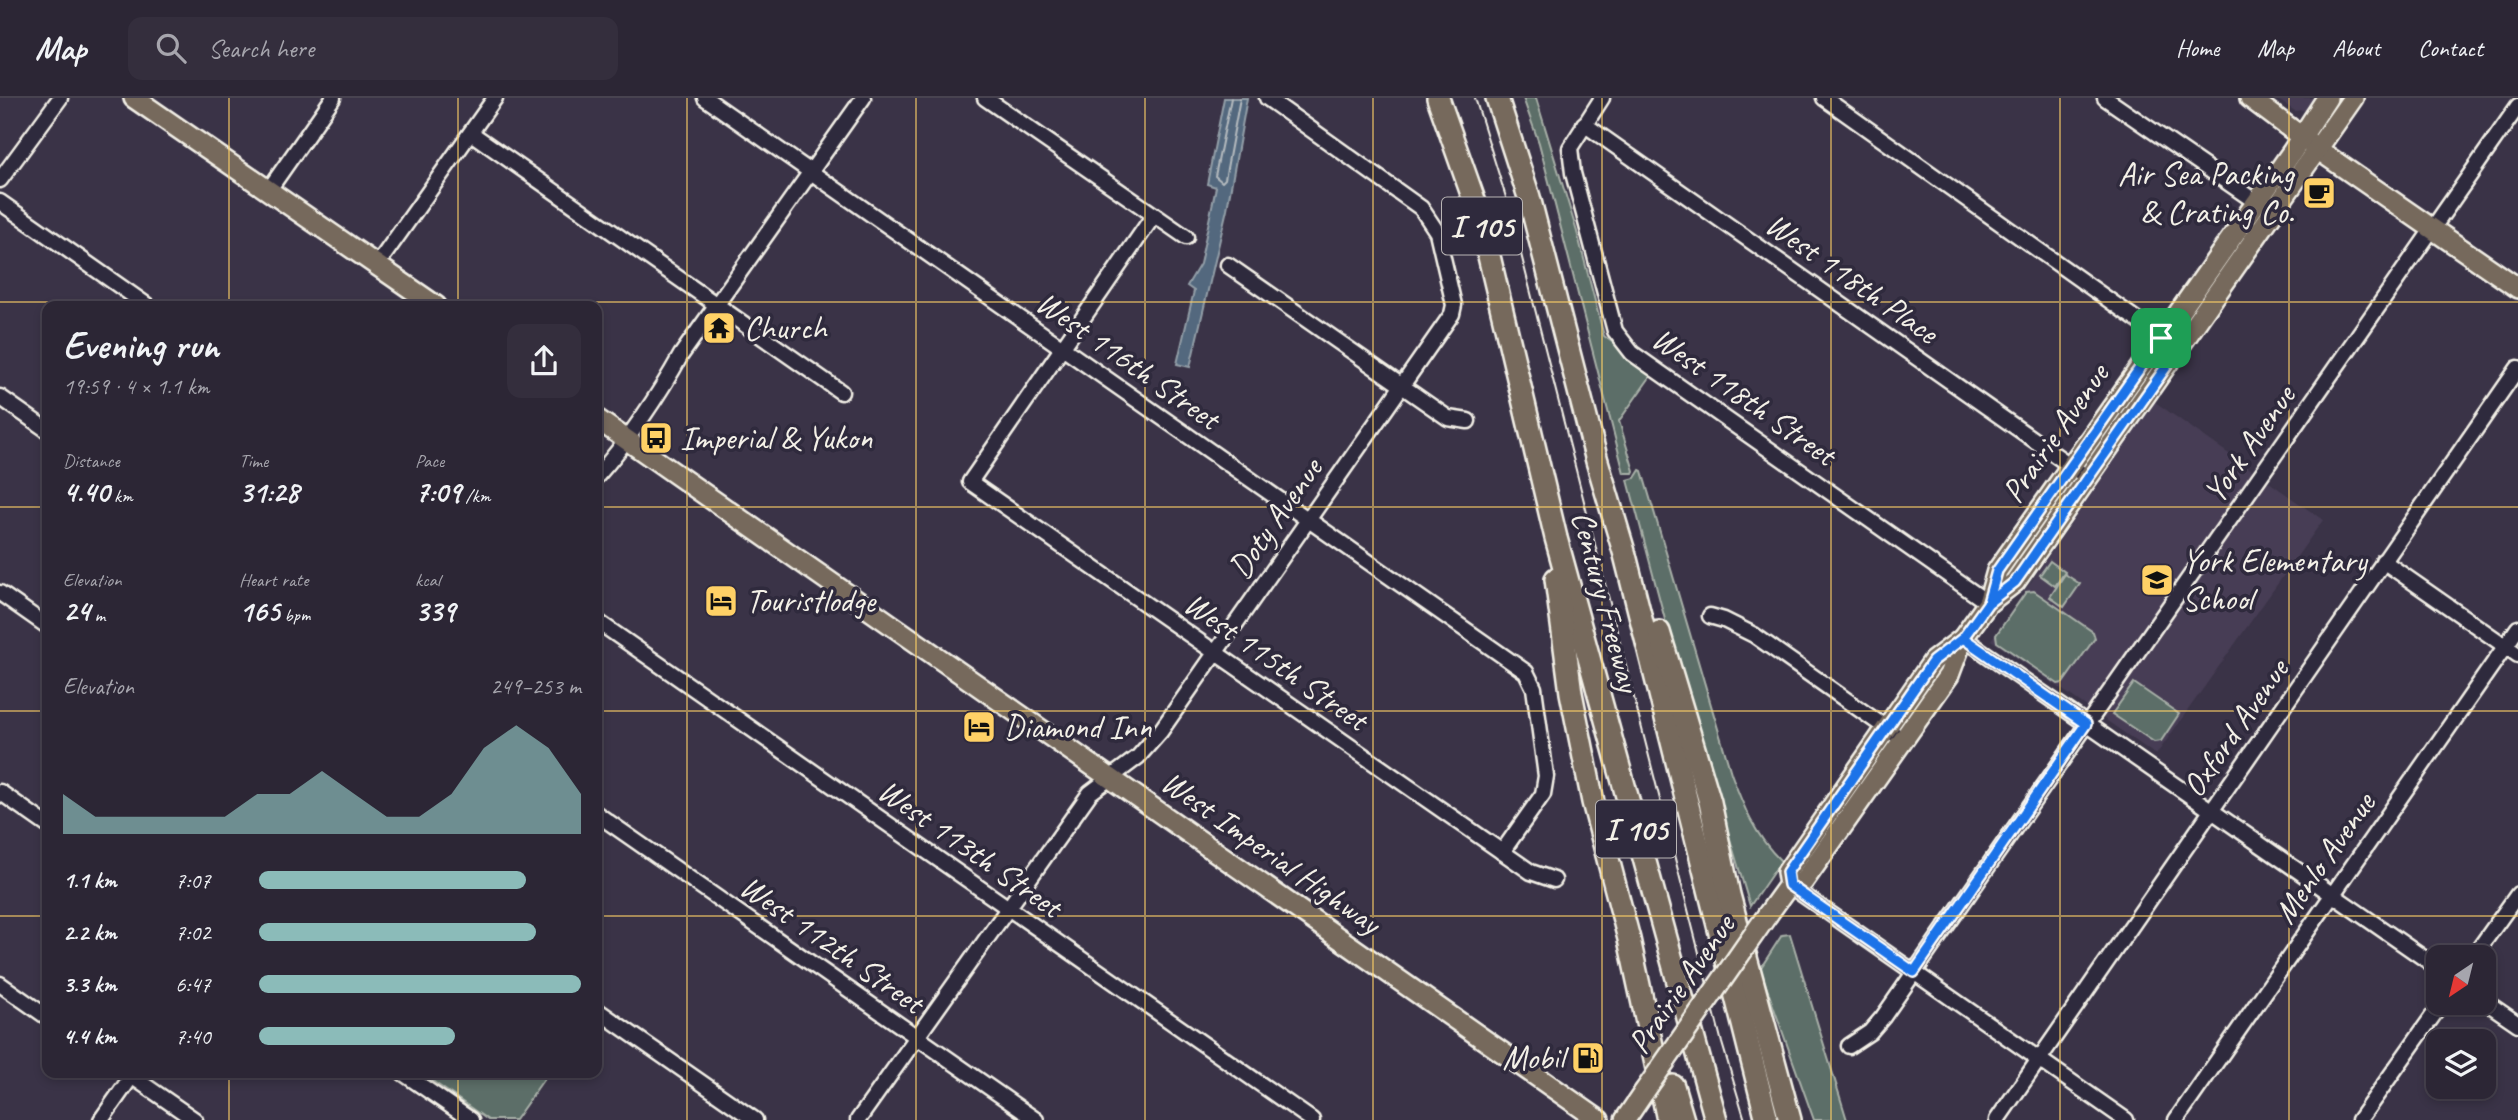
<!DOCTYPE html>
<html lang="en">
<head>
<meta charset="utf-8">
<style>
	:root { --surface:#2c2635; --page:#342e3d; --text:#f1f3f6; --muted:#a6a5ad; --line:#484350; --accent:#8bbbb9 }
	body { margin:0; font-family:Caveat,sans-serif; background:var(--page); color:var(--text); height:100vh; display:flex; flex-direction:column; font-size:26px; white-space:nowrap }
	* { box-sizing:border-box; margin:0 }
	p { font-size:23px; color:var(--muted) }
	.icon { flex:none; width:38px; height:38px; fill:none; stroke:currentColor; stroke-width:2; stroke-linecap:round; stroke-linejoin:round }
	.map { position:relative; flex:1; overflow:hidden }
	.side { position:absolute; left:42px; top:203px; width:560px; height:777px; display:flex; flex-direction:column; background:var(--surface); border-radius:14px; box-shadow:0 4px 10px #0003,0 0 0 2px var(--line) }
	.side>* { flex:none }
	.needle { width:46px; rotate:215deg }
	.controls { position:absolute; left:2426px; top:847px; display:grid; gap:14px }
	.controls a { display:grid; place-items:center; width:70px; height:70px; border-radius:14px; background:var(--surface); box-shadow:0 4px 10px #0003,0 0 0 2px var(--line); font-size:35px }
	.pin { position:absolute; display:grid; place-items:center; width:60px; height:60px; color:#fff; margin:-30px; border-radius:14px; box-shadow:0 4px 10px #0006 }
	.round { display:grid; place-items:center; flex:none; width:74px; height:74px; border-radius:14px; background:var(--page) }
	.headline { display:flex; align-items:center; justify-content:space-between; height:119px; padding:0 21px }
	h1 { font-size:38px; font-weight:700; line-height:52px }
	.metrics { display:grid; grid-template-columns:repeat(3,1fr); gap:10px; height:119px; padding:7px 21px }
	.metrics div { display:grid; align-content:center }
	.metrics b { font-size:30px; font-weight:700 }
	.metrics small { font-size:19px; font-weight:400 }
	.metrics p { font-size:19px }
	.chart { height:196px; padding:14px 21px }
	.chart p { display:flex; justify-content:space-between }
	.chart svg { width:100%; height:126px; margin-top:7px; fill:var(--accent); opacity:.7 }
	ul { padding:0 21px; list-style:none; font-size:23px }
	li { display:grid; grid-template-columns:112px 84px 1fr; align-items:center; height:52px }
	li i { height:18px; border-radius:9px; background:var(--accent) }
	header { display:flex; align-items:center; gap:42px; box-sizing:border-box; height:98px; padding:0 35px; background:var(--surface); border-bottom:2px solid var(--line) }
	header strong { font-size:33px }
	nav { display:flex; gap:38px; margin-inline-start:auto; font-size:24px }
	.search { width:490px; height:63px; background:var(--page); display:flex; align-items:center; gap:18px; box-sizing:border-box; padding:0 24px; border-radius:14px; color:var(--muted); font-size:26px }
	.map>svg:first-child { display:block }
	.built { fill:#473d54 }
	.green { fill:#5b6e67; stroke:#a8b0a8; stroke-width:2 }
	.water { fill:#53687e; stroke:#939fa8; stroke-width:2 }
	.lines { fill:none; stroke-linecap:round; stroke-linejoin:round }
	.shore { stroke:#b4babe; stroke-width:2 }
	.minor-casing { stroke:#f4f1e8; stroke-width:19 }
	.major-casing { stroke:#f4f1e8; stroke-width:24 }
	.highway-casing { stroke:#f4f1e8; stroke-width:26 }
	.minor { stroke:#2f2a3d; stroke-width:14 }
	.major { stroke:#76695c; stroke-width:19 }
	.highway { stroke:#76695c; stroke-width:21 }
	.tram { stroke:#f4f1e8; stroke-width:2 }
	.major-bridge-casing { stroke:#f4f1e8; stroke-width:24; stroke-linecap:butt }
	.major-bridge { stroke:#76695c; stroke-width:19 }
	.route-casing { stroke:#fff; stroke-width:14 }
	.route { stroke:#1a73e8; stroke-width:9 }
	.grid { fill:none; stroke:#ffd166; stroke-width:2; stroke-opacity:0.55 }
	.labels { text-anchor:middle; dominant-baseline:central; stroke-width:7; stroke-linejoin:round; paint-order:stroke }
	.shield { fill:#2f2a3d; stroke:#b9b5b5; stroke-width:2 }
	.shield-label { font-size:32px; font-weight:bold; fill:#f4f1e8 }
	.poi-label { font-size:33px; fill:#f4f1e8; stroke:#2f2a3d; text-anchor:start }
	.street-label { font-size:33px; fill:#f4f1e8; stroke:#2f2a3d }
</style>
</head>
<body>
<header>
<strong>Map</strong>
<div class="search"><svg class="icon" aria-label="search" viewBox="0 0 24 24"><circle cx="10" cy="10" r="6"/><path d="M15 15l6 6"/></svg>Search here</div>
<nav><a>Home</a><a>Map</a><a>About</a><a>Contact</a></nav>
</header>
<div class="map">
<svg width="2518" height="1022" viewBox="0 0 2518 1022">
	<rect width="100%" height="100%" fill="#3a3347"/>
	<filter id="ink" filterUnits="userSpaceOnUse"><feTurbulence type="fractalNoise" baseFrequency=".0143" numOctaves="2"/><feDisplacementMap in="SourceGraphic" scale="14" xChannelSelector="R" yChannelSelector="G"/><feConvolveMatrix kernelMatrix="1 2 1 2 8 2 1 2 1" color-interpolation-filters="sRGB"/></filter>
	<g filter="url(#ink)">
		<g class="built">
			<polygon points="2275,0 2313,0 2305,12 2295,13"/>
			<polygon points="2155,304 2323,422 2156,657 1991,542"/>
		</g>
		<g class="green">
			<polygon points="1523,0 1536,0 1577,134 1604,238 1653,275 1619,323 1634,373 1633,375 1624,375 1539,45"/>
			<path d="M1640,372L1642,373L1731,675C1743,708 1755,738 1781,763L1750,808L1668,533L1628,382L1635,380Z"/>
			<polygon points="2050,463 2065,474 2055,488 2040,477"/>
			<polygon points="2065,476 2080,486 2064,509 2050,499"/>
			<polygon points="2034,493 2093,534 2095,540 2063,585 2058,586 1997,544 1996,537 2026,494"/>
			<polygon points="2134,585 2179,616 2161,643 2154,644 2112,616"/>
			<polygon points="1790,836 1847,1022 1814,1022 1760,871 1782,837"/>
			<polygon points="421,975 548,975 515,1022 488,1022"/>
		</g>
		<polygon class="water" points="1224,0 1247,0 1227,111 1190,269 1177,266 1194,193 1187,188 1200,166 1216,89 1207,86"/>
		<g class="lines">
			<polyline class="shore" points="1231,0 1215,78 1222,84 1225,81 1240,0"/>
			<defs>
				<g id="minor">
					<polyline points="705,0 1526,574 1534,590 1546,678 1543,696 1502,754"/>
					<polyline points="985,0 1186,139"/>
					<polyline points="1602,0 1570,50 1573,75 1615,233 1632,255 1656,272 1988,505"/>
					<polyline points="1824,0 2168,244"/>
					<polyline points="2105,0 2256,104"/>
					<polyline points="1584,26 2088,380"/>
					<polyline points="471,35 841,294"/>
					<polyline points="0,82 60,0"/>
					<polyline points="268,93 333,0"/>
					<polyline points="0,104 148,208"/>
					<polyline points="1154,117 970,384 1531,774 1554,782"/>
					<polyline points="377,167 495,0"/>
					<polyline points="1228,167 1448,320 1468,323"/>
					<polyline points="0,299 47,332"/>
					<path d="M597,378C626,346 660,295 681,257L863,0"/>
					<polyline points="2383,463 2518,557"/>
					<polyline points="0,495 47,528"/>
					<polyline points="1710,518 1724,522 1754,537 1903,642"/>
					<polyline points="597,523 1312,1022"/>
					<polyline points="1963,540 2438,870"/>
					<polyline points="0,694 47,727"/>
					<polyline points="597,716 1036,1022"/>
					<polyline points="1789,787 2126,1022"/>
					<polyline points="2473,859 2518,796"/>
					<polyline points="0,886 47,919"/>
					<polyline points="2483,902 2518,926"/>
					<polyline points="597,912 755,1022"/>
					<polyline points="1849,948 1870,934 1883,919 2518,8"/>
					<polyline points="127,975 195,1022"/>
					<polyline points="403,975 471,1022"/>
					<polyline points="101,1022 134,975"/>
					<polyline points="858,1022 1090,695 1138,659 1160,634 1452,216 1454,207 1437,134 1421,110 1267,0"/>
					<polyline points="1997,1022 2518,270"/>
					<polyline points="2176,1022 2518,530"/>
					<polyline points="2359,1022 2442,905"/>
				</g>
				<g id="major">
					<polyline points="134,0 436,208"/>
					<polyline points="2250,0 2327,58 2518,190"/>
					<polyline points="597,321 1599,1022"/>
					<polyline points="1988,505 1997,473 2292,54 2327,0"/>
					<path d="M1789,787L1803,784L1949,577L1963,540L1988,505L2015,484C2128,323 2240,161 2353,0"/>
					<polyline points="1768,816 1789,787 1787,774 1933,563 1962,541"/>
					<polyline points="1625,1022 1644,994"/>
				</g>
				<g id="highway">
					<polyline points="1438,0 1479,116 1556,440 1716,1022"/>
					<polyline points="1497,0 1529,99 1597,363 1625,457 1767,1022"/>
					<polyline points="1556,481 1571,595 1593,704 1629,841 1668,1022"/>
					<polyline points="1659,534 1710,704 1729,797 1790,1022"/>
					<polyline points="1673,988 1683,1022"/>
				</g>
			</defs>
			<use href="#minor" class="minor-casing"/>
			<use href="#major" class="major-casing"/>
			<use href="#highway" class="highway-casing"/>
			<use href="#minor" class="minor"/>
			<use href="#major" class="major"/>
			<use href="#highway" class="highway"/>
			<polyline class="tram" points="1475,0 1509,109 1722,945 1745,1022"/>
			<defs>
				<polyline id="major-bridge" points="1644,994 1768,816"/>
			</defs>
			<use href="#major-bridge" class="major-bridge-casing"/>
			<use href="#major-bridge" class="major-bridge"/>
		</g>
	</g>
	<g class="lines" filter="url(#ink)">
		<defs>
			<polyline id="route" points="2161,240 1997,473 1988,505 1963,540 1933,563 1787,774 1789,787 1914,874 2086,626 1963,540 1988,505 2015,484 2178,252 2161,240"/>
		</defs>
		<use href="#route" class="route-casing"/>
		<use href="#route" class="route"/>
	</g>
	<path class="grid" d="M229,0V208M458,0V208M687,0V1022M916,0V1022M1145,0V1022M1373,0V1022M1602,0V1022M1831,0V1022M2060,0V1022M2289,0V1022M0,204H2518M0,409H47M597,409H2518M0,613H47M597,613H2518M0,818H47M597,818H2518M229,975V1022M458,975V1022"/>
	<defs>
		<symbol id="cafe-square" viewBox="-11 -11 22 22"><rect x="-9" y="-9" width="18" height="18" rx="4" fill="#ffd166" stroke="#2f2a3d"/><path d="M-5.5-4.5H6V0H3Q3 3.5 0 3.5H-2.5Q-5.5 3.5-5.5 0ZM3-3.2v2h1.7v-2ZM-6 4.5H4V6H-6Z" fill="#111"/></symbol>
		<symbol id="temple-square" viewBox="-11 -11 22 22"><rect x="-9" y="-9" width="18" height="18" rx="4" fill="#ffd166" stroke="#2f2a3d"/><path d="M0-6L5-2H3V0L6.5 2.5H4V6H1.5V3h-3V6H-4V2.5H-6.5L-3 0V-2H-5Z" fill="#111"/></symbol>
		<symbol id="bus-square" viewBox="-11 -11 22 22"><rect x="-9" y="-9" width="18" height="18" rx="4" fill="#ffd166" stroke="#2f2a3d"/><path d="M-5-6H5V4H4V6H2V4H-2V6H-4V4H-5ZM-3.5-4V0h7V-4ZM-3.5 1.2v1.5H-2V1.2ZM2 1.2v1.5H3.5V1.2Z" fill="#111"/></symbol>
		<symbol id="school-square" viewBox="-11 -11 22 22"><rect x="-9" y="-9" width="18" height="18" rx="4" fill="#ffd166" stroke="#2f2a3d"/><path d="M0-5L7-2L0 1L-7-2ZM-4 1L0 2.5L4 1V4Q0 6-4 4Z" fill="#111"/></symbol>
		<symbol id="hotel-square" viewBox="-11 -11 22 22"><rect x="-9" y="-9" width="18" height="18" rx="4" fill="#ffd166" stroke="#2f2a3d"/><path d="M-6-4.5h1.5V1H6V5H4.5V3h-9V5H-6ZM-4 0a1.8 1.8 0 1 1 3.6 0ZM.5 0V-2.5h3Q6-2.5 6 0Z" fill="#111"/></symbol>
		<symbol id="fuel-square" viewBox="-11 -11 22 22"><rect x="-9" y="-9" width="18" height="18" rx="4" fill="#ffd166" stroke="#2f2a3d"/><path d="M-5.5-6h7V0h2V4h1.3V-2.5L3-4.5l.8-.8L6-3V5H2.5V1h-1V6h-7ZM-4.2-4.7v3.2H.2V-4.7Z" fill="#111"/></symbol>
	</defs>
	<g fill-rule="evenodd">
		<use href="#cafe-square" x="2300" y="76" width="38" height="38"/>
		<use href="#temple-square" x="700" y="211" width="38" height="38"/>
		<use href="#bus-square" x="637" y="321" width="38" height="38"/>
		<use href="#school-square" x="2138" y="463" width="38" height="38"/>
		<use href="#hotel-square" x="702" y="484" width="38" height="38"/>
		<use href="#hotel-square" x="960" y="610" width="38" height="38"/>
		<use href="#fuel-square" x="1569" y="941" width="38" height="38"/>
	</g>
	<g class="labels">
		<g class="shield">
			<rect x="1442" y="99.5" width="80" height="57" rx="5"/>
			<rect x="1596" y="702.5" width="80" height="57" rx="5"/>
		</g>
		<g class="shield-label">
			<text x="1482" y="128">I 105</text>
			<text x="1636" y="731">I 105</text>
		</g>
		<g class="poi-label">
			<text x="2294" y="76" text-anchor="end">Air Sea Packing<tspan x="2294" dy="38">&amp; Crating Co.</tspan></text>
			<text x="744" y="230">Church</text>
			<text x="680" y="340">Imperial &amp; Yukon</text>
			<text x="2182" y="463">York Elementary<tspan x="2182" dy="38">School</tspan></text>
			<text x="746" y="503">Touristlodge</text>
			<text x="1004" y="629">Diamond Inn</text>
			<text x="1564" y="960" text-anchor="end">Mobil</text>
		</g>
		<g class="street-label">
			<text transform="translate(1852 180) rotate(35)">West 118th Place</text>
			<text transform="translate(1128 262) rotate(35)">West 116th Street</text>
			<text transform="translate(1744 298) rotate(35)">West 118th Street</text>
			<text transform="translate(2055 335) rotate(-55)">Prairie Avenue</text>
			<text transform="translate(2249 346) rotate(-55)">York Avenue</text>
			<text transform="translate(1275 420) rotate(-55)">Doty Avenue</text>
			<text transform="translate(1606 503) rotate(75)">Century Freeway</text>
			<text transform="translate(1276 563) rotate(35)">West 115th Street</text>
			<text transform="translate(2235 630) rotate(-55)">Oxford Avenue</text>
			<text transform="translate(970 750) rotate(35)">West 113th Street</text>
			<text transform="translate(1271 754) rotate(35)">West Imperial Highway</text>
			<text transform="translate(2324 760) rotate(-55)">Menlo Avenue</text>
			<text transform="translate(832 846) rotate(35)">West 112th Street</text>
			<text transform="translate(1681 886) rotate(-55)">Prairie Avenue</text>
		</g>
	</g>
</svg>
<div class="controls">
<a><svg class="needle" viewBox="-14 -14 28 28"><path d="M0-13l5 13h-10z" fill="#e53935"/><path d="M0 13l5-13h-10z" fill="#a6a5ad"/></svg></a>
<a><svg class="icon" aria-label="layers" viewBox="0 0 24 24"><path d="M12 4l9 5-9 5-9-5zM3 14l9 5 9-5"/></svg></a>
</div>
<div class="pin" style="left:2161px;top:240px;background:#1e9e55"><svg class="icon" aria-label="arrive" viewBox="0 0 24 24"><path d="M6 21V4h12l-3 4 3 4H6"/></svg></div>
<section class="side">
<div class="headline"><div><h1>Evening run</h1><p>19:59 · 4 × 1.1 km</p></div><a class="round"><svg class="icon" aria-label="share" viewBox="0 0 24 24"><path d="M12 15V3M7 8l5-5 5 5M5 13v7h14v-7"/></svg></a></div>
<div class="metrics">
<div><p>Distance</p><b>4.40<small> km</small></b></div>
<div><p>Time</p><b>31:28</b></div>
<div><p>Pace</p><b>7:09<small> /km</small></b></div>
</div>
<div class="metrics">
<div><p>Elevation</p><b>24<small> m</small></b></div>
<div><p>Heart rate</p><b>165<small> bpm</small></b></div>
<div><p>kcal</p><b>339</b></div>
</div>
<div class="chart"><p><span>Elevation</span>249–253 m</p>
<svg viewBox="0 0 160 44" preserveAspectRatio="none"><path d="M0 44V30L10 38L20 38L30 38L40 38L50 38L60 30L70 30L80 22L90 30L100 38L110 38L120 30L130 14L140 6L150 14L160 30V44z"/></svg>
</div>
<ul>
<li><b>1.1 km</b>7:07<i style="width:83%"></i></li>
<li><b>2.2 km</b>7:02<i style="width:86%"></i></li>
<li><b>3.3 km</b>6:47<i style="width:100%"></i></li>
<li><b>4.4 km</b>7:40<i style="width:61%"></i></li>
</ul>
</section>
</div>
</body>
</html>
